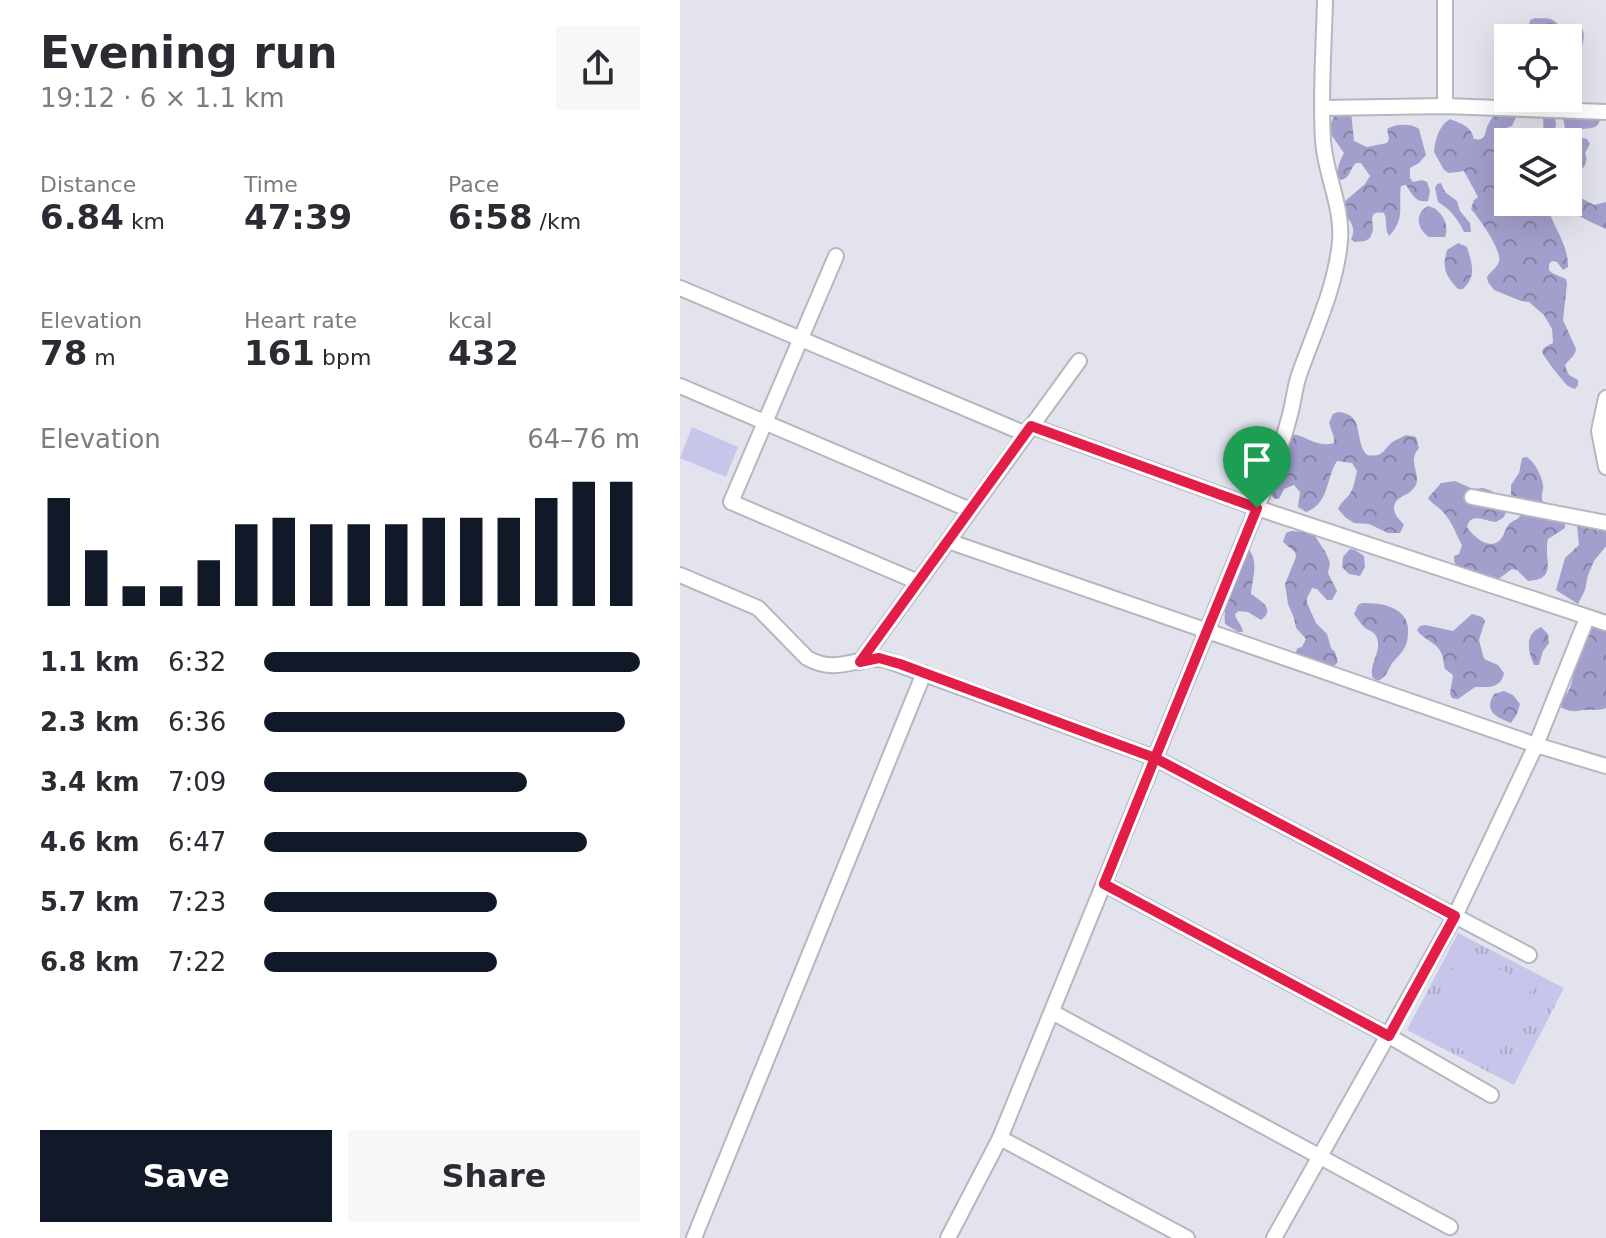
<!DOCTYPE html>
<html lang="en">
<head>
<meta charset="utf-8">
<style>
	:root { --surface:#fff; --page:#f7f7f7; --text:#2b2b33; --muted:#7c7c81; --accent:#111827 }
	body { margin:0; font-family:"DejaVu Sans",sans-serif; background:var(--page); color:var(--text); height:100vh; display:flex; flex-direction:column; font-size:30px; white-space:nowrap }
	* { box-sizing:border-box; margin:0 }
	p { font-size:26px; color:var(--muted) }
	.icon { flex:none; width:44px; height:44px; fill:none; stroke:currentColor; stroke-width:2; stroke-linecap:round; stroke-linejoin:round }
	.map { position:relative; flex:1; overflow:hidden }
	.panel { display:flex; flex-direction:column; background:var(--surface); width:680px }
	.panel>* { flex:none }
	.tools { position:absolute; left:814px; top:24px; display:grid; gap:16px }
	.tools a { display:grid; place-items:center; width:88px; height:88px; border-radius:0px; background:var(--surface); box-shadow:0 8px 32px #0002; font-size:40px }
	.pin { position:absolute; display:grid; place-items:center; width:68px; height:68px; color:#fff; margin:-82px -34px; border-radius:50% 50% 50% 0; rotate:-45deg; box-shadow:0 0 8px #0007 }
	.pin .icon { rotate:45deg }
	.round { display:grid; place-items:center; flex:none; width:84px; height:84px; border-radius:0px; background:var(--page) }
	.head { display:flex; align-items:center; justify-content:space-between; height:136px; padding:0 40px }
	h1 { font-size:44px; font-weight:700; line-height:60px }
	.stats { display:grid; grid-template-columns:repeat(3,1fr); gap:12px; height:136px; padding:8px 40px }
	.stats div { display:grid; align-content:center }
	.stats b { font-size:34px; font-weight:700 }
	.stats small { font-size:22px; font-weight:400 }
	.stats p { font-size:22px }
	.chart { height:224px; padding:16px 40px }
	.chart p { display:flex; justify-content:space-between }
	.chart svg { width:100%; height:144px; margin-top:8px; stroke:var(--accent); stroke-width:6 }
	.action { display:flex; gap:16px; margin-top:auto; padding:16px 40px }
	.action a { flex:1; height:92px; border-radius:0px; background:var(--accent); color:#fff; font-size:32px; font-weight:700; line-height:92px; text-align:center }
	.action a+a { background:var(--page); color:var(--text) }
	ul { padding:0 40px; list-style:none; font-size:26px }
	li { display:grid; grid-template-columns:128px 96px 1fr; align-items:center; height:60px }
	li i { height:20px; border-radius:10px; background:var(--accent) }
	main { display:flex; flex:1; min-height:0 }
	.map>svg:first-child { display:block }
	.forest { fill:url(#forest-crowns) }
	.park { fill:url(#park-tufts) }
	.pitch { fill:#c7c5ea }
	.lines { fill:none; stroke-linecap:round; stroke-linejoin:round }
	.minor-casing { stroke:#b6b6c1; stroke-width:18 }
	.minor { stroke:#fff; stroke-width:14 }
	.route-casing { stroke:#fff; stroke-width:16 }
	.route { stroke:#e11d48; stroke-width:10 }
</style>
</head>
<body>
<main>
<section class="panel">
<div class="head"><div><h1>Evening run</h1><p>19:12 · 6 × 1.1 km</p></div><a class="round"><svg class="icon" aria-label="share" viewBox="0 0 24 24"><path d="M12 15V3M7 8l5-5 5 5M5 13v7h14v-7"/></svg></a></div>
<div class="stats">
<div><p>Distance</p><b>6.84<small> km</small></b></div>
<div><p>Time</p><b>47:39</b></div>
<div><p>Pace</p><b>6:58<small> /km</small></b></div>
</div>
<div class="stats">
<div><p>Elevation</p><b>78<small> m</small></b></div>
<div><p>Heart rate</p><b>161<small> bpm</small></b></div>
<div><p>kcal</p><b>432</b></div>
</div>
<div class="chart"><p><span>Elevation</span>64–76 m</p>
<svg viewBox="0 0 160 44" preserveAspectRatio="none"><path d="M5 44V11M15 44V27M25 44V38M35 44V38M45 44V30M55 44V19M65 44V17M75 44V19M85 44V19M95 44V19M105 44V17M115 44V17M125 44V17M135 44V11M145 44V6M155 44V6"/></svg>
</div>
<ul>
<li><b>1.1 km</b>6:32<i style="width:100%"></i></li>
<li><b>2.3 km</b>6:36<i style="width:96%"></i></li>
<li><b>3.4 km</b>7:09<i style="width:70%"></i></li>
<li><b>4.6 km</b>6:47<i style="width:86%"></i></li>
<li><b>5.7 km</b>7:23<i style="width:62%"></i></li>
<li><b>6.8 km</b>7:22<i style="width:62%"></i></li>
</ul>
<div class="action"><a>Save</a><a>Share</a></div>
</section>
<div class="map">
<svg width="926" height="1238" viewBox="0 0 926 1238">
	<defs>
		<pattern id="forest-crowns" width="20" height="18" patternUnits="userSpaceOnUse" patternTransform="scale(2)"><rect width="20" height="18" fill="#a29fcc"/><path d="M2 6a3 3 0 1 1 6 0M12 15a3 3 0 1 1 6 0" fill="none" stroke="#8582a6"/></pattern>
		<pattern id="park-tufts" width="24" height="20" patternUnits="userSpaceOnUse" patternTransform="scale(2)"><rect width="24" height="20" fill="#c7c5ea"/><path d="M3 7l-1-3M5 7V3M7 7l1-3M15 17l-1-3M17 17v-4M19 17l1-3" fill="none" stroke="#abaac9"/></pattern>
	</defs>
	<rect width="100%" height="100%" fill="#e3e3ee"/>
	<g class="forest">
		<path d="M855,18C870,19 870,16 881,27C899,20 908,28 902,46L894,52L888,48V38H852L849,25L850,20Z"/>
		<path d="M671,111L674,141L687,147L707,143L709,139L707,129C715,124 731,123 739,129L746,155L739,163L730,168V178L733,182L742,180L747,182L750,191L748,201C735,203 732,194 726,185L721,186C718,206 726,219 709,236C704,228 708,221 704,213C688,210 693,220 693,229C693,232 691,235 690,238L685,241L675,242L671,239C677,228 670,221 664,213L663,203L685,184L690,176L681,163H676C669,169 671,179 660,180C654,172 660,161 664,153L650,133L651,123L655,113Z"/>
		<path d="M815,112H834L836,117L832,126L817,131L814,140C816,147 821,152 828,149V202H867C870,225 888,240 888,267L883,270L877,262L872,261L869,264V270L872,273L886,279L887,284L883,320L896,349C895,357 888,359 885,366L889,375L898,380V385L895,389C892,388 890,387 888,386C885,384 862,355 862,352C863,347 869,345 873,343L872,329L864,315L849,302L841,301L814,290L808,282L807,277C810,272 818,267 819,261C822,250 799,218 791,209L794,200L798,197L784,171L769,173L764,170L754,152C755,140 759,125 770,119C782,124 791,126 794,139C805,141 804,136 807,127C809,122 813,117 815,112Z"/>
		<path d="M884,113L917,115L920,119C918,133 904,125 897,132L898,137L907,139L910,144L905,153C908,160 906,166 900,171L896,168L897,158L888,159V142H884C888,130 882,124 884,113Z"/>
		<polygon points="863,115 875,115 876,125 872,142 864,142"/>
		<path d="M761,183L765,192L777,201L780,211L790,223L791,232H784C778,219 771,210 758,202L755,188L757,184Z"/>
		<path d="M901,198L914,205L926,202V229C915,224 904,219 894,213L893,203Z"/>
		<path d="M748,206C761,209 770,224 765,237H749C737,229 734,213 748,206Z"/>
		<path d="M778,243L787,247C792,264 797,276 783,289H778C765,275 762,268 767,250Z"/>
		<path d="M658,412C686,414 673,440 687,455C705,458 702,449 714,441C718,439 722,437 726,435L736,437L739,448C725,464 746,477 732,490C726,497 715,496 714,508C714,515 720,520 724,525L720,533H708L689,524L674,523L665,517L658,509C661,502 664,501 669,495C674,489 675,479 677,471L672,463L657,461C645,480 650,503 626,512L618,507L620,492L614,485L604,489L599,499H595L587,492L611,434C629,436 635,448 654,443V438L649,423L653,414Z"/>
		<path d="M847,457C855,463 861,474 863,485C864,492 859,496 864,503C868,511 878,514 885,518V528L868,539C863,560 879,579 848,581L837,570L832,569L817,580L778,569L774,561V556L779,554L782,545C776,534 772,522 764,513C758,506 753,505 748,498L761,483L775,481L793,489L803,488L812,491L817,500L825,507L826,512L824,517L816,522C806,522 791,511 787,527C793,536 808,550 819,541C824,537 825,529 829,524C836,518 839,521 842,511L831,495V485L839,473L842,458Z"/>
		<polygon points="901,522 910,525 918,531 926,527 926,546 914,561 908,575 905,590 898,604 876,590 885,558 899,545 897,525"/>
		<polygon points="611,531 626,532 635,536 646,553 650,563 648,573 657,591 652,600 647,600 637,589 632,588 627,598 627,603 636,623 647,634 651,648 655,652 658,662 654,666 646,666 617,658 615,653 618,648 622,647 626,639 616,628 614,618 608,604 605,584 616,557 615,552 603,542 606,533"/>
		<path d="M557,541H562C581,559 573,572 571,594C581,601 596,609 581,620L568,612L559,611L555,614C556,621 562,624 563,632H558L545,624C544,616 545,605 548,597C550,589 555,587 556,579C557,562 543,555 557,541Z"/>
		<polygon points="670,549 675,550 684,556 685,567 680,576 669,574 662,567 663,557"/>
		<path d="M682,603C700,603 726,606 728,628C728,635 728,641 725,647C722,653 717,657 713,662C707,670 708,676 698,681L693,678C688,664 702,653 697,638C694,630 687,631 682,625C681,624 675,615 674,614L678,605Z"/>
		<path d="M792,614L802,617L805,621L799,640L804,659L818,665L824,673C821,689 808,687 795,687L778,699L772,698L770,694L773,675L765,669C763,664 764,659 762,655C758,642 743,640 737,630L740,626L745,625L773,631Z"/>
		<path d="M914,626L926,627V708C918,711 914,709 906,710C893,711 893,713 880,707L878,702C897,689 891,673 896,654C899,643 906,635 914,626Z"/>
		<path d="M861,627L868,634L869,643L863,651L859,665H854C848,651 844,634 861,627Z"/>
		<path d="M824,691L833,695L840,704L837,714L831,723C817,717 803,712 814,694Z"/>
	</g>
	<polygon class="park" points="778,933 884,988 834,1085 727,1030"/>
	<g class="pitch">
		<polygon points="12,427 58,447 46,477 0,458"/>
		<polygon points="783,950 853,986 812,1066 741,1029"/>
	</g>
	<g class="lines">
		<defs>
			<g id="minor">
				<polyline points="765,0 765,106"/>
				<polyline points="643,108 765,106 926,112"/>
				<polyline points="156,256 51,502 238,582"/>
				<polyline points="0,288 346,434"/>
				<polyline points="0,386 290,510"/>
				<polyline points="926,398 919,431 926,467"/>
				<polyline points="351,426 577,508 926,623"/>
				<polyline points="792,497 926,523"/>
				<polyline points="268,541 856,745 926,766"/>
				<path d="M0,575L78,608L127,658C159,676 178,654 206,660L475,758L849,955"/>
				<polyline points="180,662 399,361"/>
				<polyline points="424,884 709,1036 811,1095"/>
				<polyline points="372,1012 770,1227"/>
				<polyline points="320,1138 507,1238"/>
				<polyline points="14,1238 244,673"/>
				<path d="M268,1238L320,1138L577,508C588,480 600,452 608,422C613,407 614,390 619,375C634,332 656,287 660,241C663,207 645,174 643,140C640,94 644,46 645,0"/>
				<polyline points="594,1238 775,916 856,745 907,618"/>
			</g>
		</defs>
		<use href="#minor" class="minor-casing"/>
		<use href="#minor" class="minor"/>
	</g>
	<g class="lines">
		<defs>
			<polyline id="route" points="577,508 351,426 180,662 199,658 220,664 475,758 424,884 709,1036 775,916 475,758 577,508"/>
		</defs>
		<use href="#route" class="route-casing"/>
		<use href="#route" class="route"/>
	</g>
</svg>
<div class="tools">
<a><svg class="icon" aria-label="locate" viewBox="0 0 24 24"><circle cx="12" cy="12" r="6"/><path d="M12 2v4M12 18v4M2 12h4M18 12h4"/></svg></a>
<a><svg class="icon" aria-label="layers" viewBox="0 0 24 24"><path d="M12 4l9 5-9 5-9-5zM3 14l9 5 9-5"/></svg></a>
</div>
<div class="pin" style="left:577px;top:508px;background:#1e9e55"><svg class="icon" aria-label="arrive" viewBox="0 0 24 24"><path d="M6 21V4h12l-3 4 3 4H6"/></svg></div>
</div>
</main>
</body>
</html>
